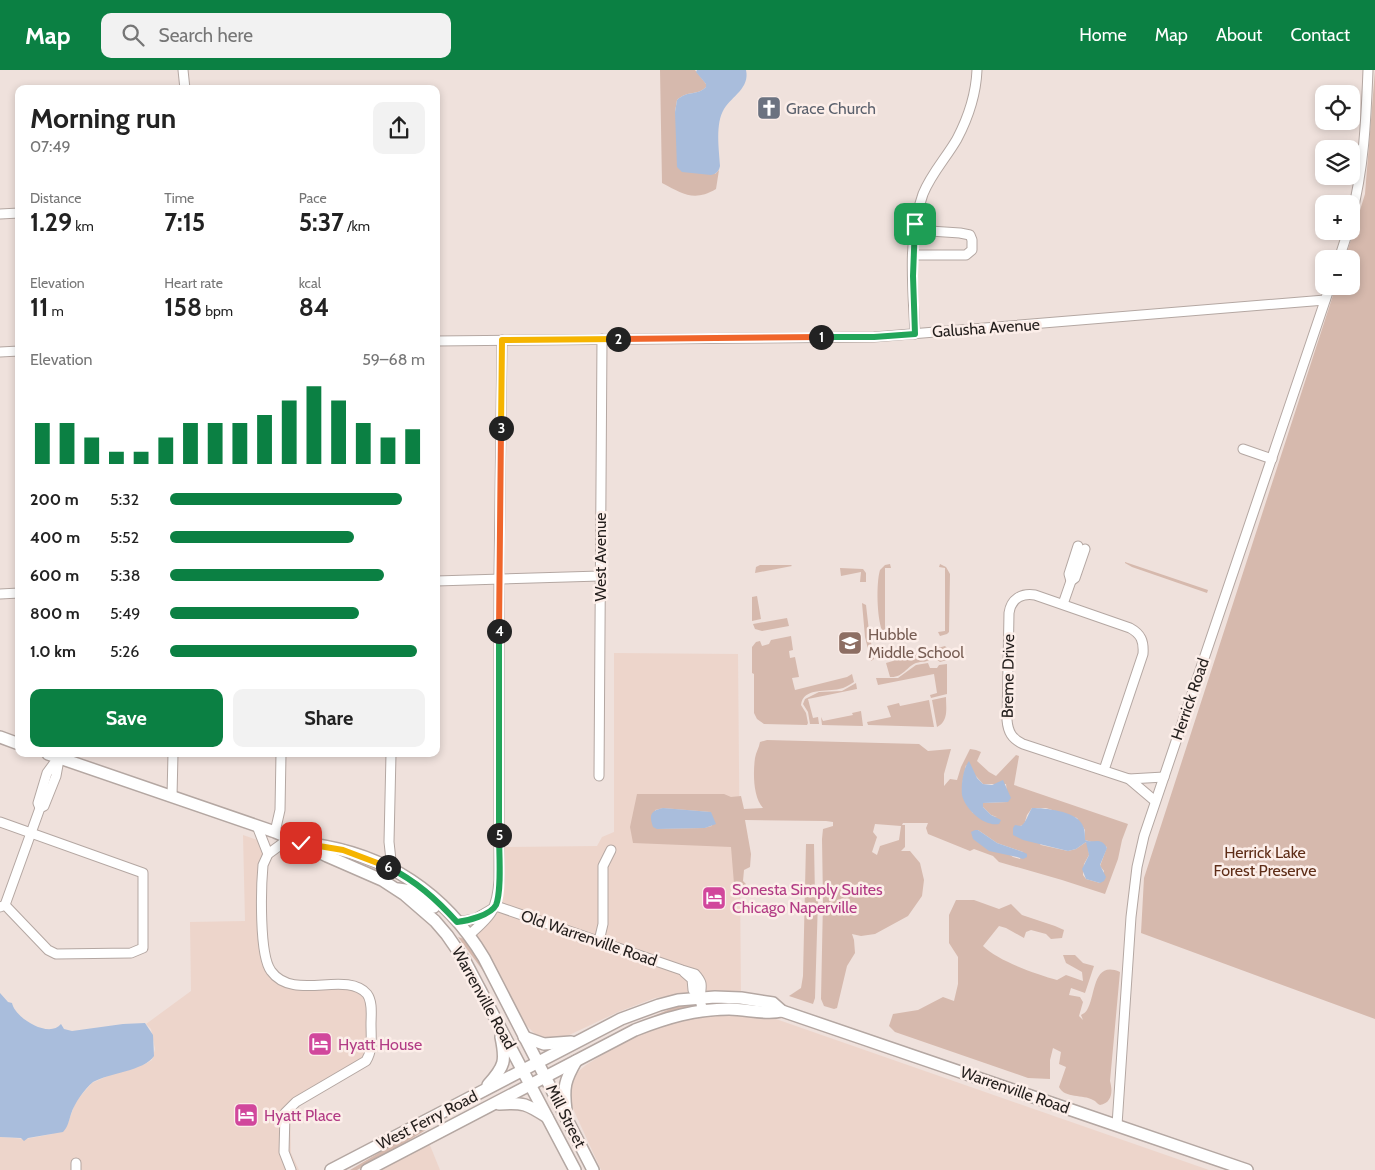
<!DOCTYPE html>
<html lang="en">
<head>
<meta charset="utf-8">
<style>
	:root { --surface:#fff; --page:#f2f2f2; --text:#222; --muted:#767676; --accent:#0b8043 }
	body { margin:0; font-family:Cabin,sans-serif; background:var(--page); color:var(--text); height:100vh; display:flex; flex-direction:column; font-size:19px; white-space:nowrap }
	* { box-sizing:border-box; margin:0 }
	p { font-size:16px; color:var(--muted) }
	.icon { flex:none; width:28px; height:28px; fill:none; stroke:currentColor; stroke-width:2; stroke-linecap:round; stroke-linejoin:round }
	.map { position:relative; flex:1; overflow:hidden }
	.sheet { position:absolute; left:15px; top:15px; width:425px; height:672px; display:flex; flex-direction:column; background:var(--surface); border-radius:10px; box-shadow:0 2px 8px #0003 }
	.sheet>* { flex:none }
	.controls { position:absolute; left:1315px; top:15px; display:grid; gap:10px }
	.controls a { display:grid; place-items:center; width:45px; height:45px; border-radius:10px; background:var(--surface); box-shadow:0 2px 8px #0003; font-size:25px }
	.pin { position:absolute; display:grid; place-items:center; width:42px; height:42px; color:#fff; margin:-21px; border-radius:10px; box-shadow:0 2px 8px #0006 }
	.km { position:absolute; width:25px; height:25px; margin:-12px; border-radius:50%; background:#222; color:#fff; font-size:14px; line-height:25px; text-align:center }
	.round { display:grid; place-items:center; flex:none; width:52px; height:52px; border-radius:10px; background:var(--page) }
	.head { display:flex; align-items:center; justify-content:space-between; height:85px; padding:0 15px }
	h1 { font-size:28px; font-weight:700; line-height:38px }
	.figures { display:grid; grid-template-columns:repeat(3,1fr); gap:8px; height:85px; padding:5px 15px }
	.figures div { display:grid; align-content:center }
	.figures b { font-size:25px; font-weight:700 }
	.figures small { font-size:14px; font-weight:400 }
	.figures p { font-size:14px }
	.chart { height:140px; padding:10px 15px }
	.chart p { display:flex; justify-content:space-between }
	.chart svg { width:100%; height:90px; margin-top:5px; stroke:var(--accent); stroke-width:6 }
	.button { display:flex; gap:10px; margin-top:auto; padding:10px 15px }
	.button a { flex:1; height:58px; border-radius:10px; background:var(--accent); color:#fff; font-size:20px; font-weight:700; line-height:58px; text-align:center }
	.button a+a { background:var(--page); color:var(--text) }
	ul { padding:0 15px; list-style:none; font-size:16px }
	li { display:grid; grid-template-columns:80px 60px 1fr; align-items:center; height:38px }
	li i { height:12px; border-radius:6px; background:var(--accent) }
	header { display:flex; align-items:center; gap:30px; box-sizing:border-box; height:70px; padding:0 25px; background:var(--accent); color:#fff }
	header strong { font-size:24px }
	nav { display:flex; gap:28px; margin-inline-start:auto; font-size:18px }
	.search { width:350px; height:45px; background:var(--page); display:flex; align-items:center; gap:12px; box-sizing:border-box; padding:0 18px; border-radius:10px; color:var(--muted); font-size:19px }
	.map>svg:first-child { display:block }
	.commercial { fill:#edd5cb }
	.green { fill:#d6b9ad; fill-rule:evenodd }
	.water { fill:#a9bddc }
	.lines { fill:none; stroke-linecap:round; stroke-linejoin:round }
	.minor-casing { stroke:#b4a7a2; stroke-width:11 }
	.major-casing { stroke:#b4a7a2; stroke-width:14 }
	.minor { stroke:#fff; stroke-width:9 }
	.major { stroke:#fff; stroke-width:11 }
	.split-1-casing { stroke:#fff; stroke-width:10 }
	.split-2-casing { stroke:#fff; stroke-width:10 }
	.split-3-casing { stroke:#fff; stroke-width:10 }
	.split-4-casing { stroke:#fff; stroke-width:10 }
	.split-5-casing { stroke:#fff; stroke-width:10 }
	.split-6-casing { stroke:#fff; stroke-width:10 }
	.split-7-casing { stroke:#fff; stroke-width:10 }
	.split-1 { stroke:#22a559; stroke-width:6 }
	.split-2 { stroke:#f0652b; stroke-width:6 }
	.split-3 { stroke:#f5b400; stroke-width:6 }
	.split-4 { stroke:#f0652b; stroke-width:6 }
	.split-5 { stroke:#22a559; stroke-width:6 }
	.split-6 { stroke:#22a559; stroke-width:6 }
	.split-7 { stroke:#f5b400; stroke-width:6 }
	.labels { text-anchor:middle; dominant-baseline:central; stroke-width:5; stroke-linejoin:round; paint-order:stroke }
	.worship-label { font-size:16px; fill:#5b616d; stroke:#fceee9; text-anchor:start }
	.street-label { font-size:16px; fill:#231e1c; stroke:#fceee9 }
	.education-label { font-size:16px; fill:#785e54; stroke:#fceee9; text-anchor:start }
	.park-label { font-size:16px; fill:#5e2d17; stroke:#fceee9 }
	.hotel-label { font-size:16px; fill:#b23c85; stroke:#fceee9; text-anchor:start }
</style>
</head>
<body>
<header>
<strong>Map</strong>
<div class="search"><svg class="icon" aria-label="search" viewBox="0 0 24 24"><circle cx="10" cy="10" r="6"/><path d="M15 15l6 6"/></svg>Search here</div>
<nav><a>Home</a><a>Map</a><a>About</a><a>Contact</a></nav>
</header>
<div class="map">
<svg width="1375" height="1100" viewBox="0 0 1375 1100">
	<rect width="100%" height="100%" fill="#efe1dc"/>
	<g class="commercial">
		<polygon points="614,583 738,584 741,922 681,924 655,928 618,942 565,967 551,969 536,965 526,955 468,857 496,833 499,777 597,776 602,767 614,762"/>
		<polygon points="243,765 292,782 280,780 273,785 269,791 266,801 266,873 272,897 280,905 294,910 343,911 366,919 372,984 290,1041 291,1083 299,1100 0,1100 0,1067 26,1069 52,1064 68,1053 76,1031 92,1013 110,1005 145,994 152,990 155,979 151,959 146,954 191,921 190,852 245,851"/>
		<polygon points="734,944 773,948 1209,1100 601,1100 570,1032 568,1022 574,1005 586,995 623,972 663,954 703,945"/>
		<polygon points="429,1073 440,1100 377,1100"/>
	</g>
	<g class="green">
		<path d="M660,0H695L706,14V17C697,26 688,20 677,30L675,42L715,104L719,100L716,119C694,132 683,124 662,113Z"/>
		<polygon points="1375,0 1375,949 1141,863 1144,808 1336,216 1351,216 1351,189 1345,189 1365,124"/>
		<polygon points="1125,492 1208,520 1207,523 1132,497 1125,493"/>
		<path d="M890,494L891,498H885V561L892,562L891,569H889C886,566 884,564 882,560C877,548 876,513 880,500L885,495Z"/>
		<polygon points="940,494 946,497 950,504 949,562 947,564 940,566 938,562 945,561 945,498 939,497"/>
		<polygon points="760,495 791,495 792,496 755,503 756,497"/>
		<polygon points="840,498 863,499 866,503 866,512 860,512 861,502 841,506"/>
		<polygon points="757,526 761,549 752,551 752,527"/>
		<polygon points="862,533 866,535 869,561 874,589 871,591 865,567"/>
		<polygon points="787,548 789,556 762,561 755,559 753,554"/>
		<path d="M791,566L793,580L789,581L790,588L795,587L799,607L792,608L795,620L847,607L852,604L854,612C849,615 845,618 839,619C828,622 803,617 801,635L806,643L808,653L807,655L764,654L757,649L754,643V604L752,603V577L756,572L760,571L762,576L769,574L771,570Z"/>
		<path d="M945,576L949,580L950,589L940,592L936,589L932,588C927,593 922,591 916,593C906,597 903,608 890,607L886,593Z"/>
		<polygon points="928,593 930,598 937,598 939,595 947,594 947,624 931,628 930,625 937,623 934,604 878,615 876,608 898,608 916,595"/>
		<polygon points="856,613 857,619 808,629 813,648 818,647 819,654 810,654 808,642 803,634 805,629 819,622 842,621"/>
		<path d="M946,627C946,638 949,651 937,657L932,630Z"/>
		<polygon points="929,630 934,657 868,655 867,652 891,647 887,636 899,633 900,636"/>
		<polygon points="861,641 863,656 822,655 821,647 823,651 853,645 852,643"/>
		<path d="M767,670L919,674L928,681L951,679L944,704V716L950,709L957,710L961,697L970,679L976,680L981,682L977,691L989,702L996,706L1016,685L1019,686L1014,715L1128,754L1122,770L1118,789L1105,824L1062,810L999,792L993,786L974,779L970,781L928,764L926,758L928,753H903L902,755H905V777L901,781H910L920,793L924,810L922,826L908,846L875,864L861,866L852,864L854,870L855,883L847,896L837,938L834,939L824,936L821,929L823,831L822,769L823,759L833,756V752L826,751L745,750L751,784L750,797L744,800L743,811L746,814L741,824L735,826L731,777L633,773L630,757L637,724H724L731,727L741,726L744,739L763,738C753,727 753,703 755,688C756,682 759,678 760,672ZM966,695L983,714H1006L1008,732L983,733V737L991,745L997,747L973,743C959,724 961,718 966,695ZM663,738L711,742L712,756L704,758L657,759L655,740ZM1032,738H1046L1077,748L1085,760V770L1107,777L1100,796L1104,801L1100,813L1086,809L1083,805L1084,794L1089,785L1088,774L1086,772L1076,779L1068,781L1041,775L1020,756L1024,755L1027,745ZM875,754L901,756L899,770L880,776L877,785L872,782L877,767L873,762ZM975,760H978L997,773L1023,782L1020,789L1013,787Z"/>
		<polygon points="806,774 814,774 815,826 818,830 815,928 813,934 789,926 801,918 803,906"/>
		<path d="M956,830H974L999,839L1011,834L1022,845L1055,856L1064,860L1062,868L1051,869L1046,864L1031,860L1026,862L1024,868L1006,858L999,856L983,876C998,891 1036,904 1057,910L1066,905L1083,911L1082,902L1066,893L1063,885H1075L1083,893L1094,896L1085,923L1071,918L1069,925L1080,927L1083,932L1079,946L1083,950L1081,945C1083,944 1086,942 1087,940C1096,926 1092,890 1120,902L1110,1011C1113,1022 1112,1033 1100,1035C1097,1034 1096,1031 1093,1030C1083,1024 1065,1029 1059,1017L1066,997L1059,994L1061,982L1053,978L1050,990V1009L1028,1008L895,962L889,956L893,944L918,940L943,927L954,931L958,914V887L949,873V845Z"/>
		<polygon points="458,867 467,870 488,906 487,906"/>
		<polygon points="695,933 697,936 645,951 644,950 675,937"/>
		<polygon points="472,1032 383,1086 357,1100 350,1100 431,1052"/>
	</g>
	<g class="water">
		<path d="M697,0H746C750,18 732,26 724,39C715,54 719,79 720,96C719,101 716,104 711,105L682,102L677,97L675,42L677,30C688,20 697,26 706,17V14L696,2Z"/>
		<path d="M969,691L977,708L983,714L992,715L1003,710L1011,728L1008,732L983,733V737L991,745L1001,750L999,754C984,757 965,739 962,725C961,716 963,698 969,691Z"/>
		<path d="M663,738L711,742L716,754L705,758L657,759L653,757C649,745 650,741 663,738Z"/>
		<path d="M1032,738C1045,738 1075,741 1082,754C1085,759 1085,764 1085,770C1093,774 1101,766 1107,778L1100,795L1106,807L1104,811L1100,813L1086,809L1082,799L1089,785L1086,772L1076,779L1068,781L1023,770L1013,765V758L1015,755L1021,756C1026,753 1028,744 1032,738Z"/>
		<polygon points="975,760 978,760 997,773 1023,782 1027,784 1027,787 1023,789 1017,787 989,781 973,769 971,762"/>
		<path d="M0,923L8,932L12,933C15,948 49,969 61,954L64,959L72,961L123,954L145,953L153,965L154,986C144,1001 109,1003 93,1012C85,1018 74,1034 71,1044C69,1050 68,1057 63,1062L28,1068L24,1071L21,1068L0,1067Z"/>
	</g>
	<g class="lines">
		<defs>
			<g id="minor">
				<polyline points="183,0 185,19"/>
				<polyline points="0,144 19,143"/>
				<path d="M1351,148C1364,98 1366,51 1368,0"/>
				<polyline points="914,185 966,185 972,180 972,170 970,165 960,163 915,160"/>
				<polyline points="1339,189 1348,161"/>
				<path d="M915,264C913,218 907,168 923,124C931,104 946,88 957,69C968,48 976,24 977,0"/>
				<polyline points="436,271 874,267 1325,230"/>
				<polyline points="0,282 19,281"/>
				<polyline points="1243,379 1272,389"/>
				<polyline points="436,511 600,506"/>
				<polyline points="1071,511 1069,504 1078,476"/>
				<polyline points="0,524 19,523"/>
				<polyline points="1063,534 1071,511 1075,508 1085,479"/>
				<polyline points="391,684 389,772 392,799"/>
				<path d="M1104,700L1143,584C1144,571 1141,564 1130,558L1035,525C1021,523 1011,529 1009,543L1007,650C1008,662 1012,669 1023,674L1129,709L1155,731"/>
				<polyline points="599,706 602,269"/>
				<polyline points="1129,709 1164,707"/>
				<polyline points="172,726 173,684"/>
				<polyline points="40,738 38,733 47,703 58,688"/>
				<polyline points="0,752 143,803 143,878 131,883 56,884 48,880 5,835"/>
				<polyline points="257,756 268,784"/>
				<polyline points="275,762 280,740 281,684"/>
				<path d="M290,768L268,784L263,795C261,817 259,885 271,901C293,932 346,900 367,924C373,932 371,945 371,954C371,967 373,980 366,991L296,1032L285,1043L284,1082L291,1100"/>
				<path d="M496,836L682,900L695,904C704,914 701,916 700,928C700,932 702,937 703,941"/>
				<polyline points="0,837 5,835 40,738 44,736 56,706 60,684"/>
				<polyline points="457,852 475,849 492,839"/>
				<path d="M469,865C491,846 497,840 499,810V508L502,270"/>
				<polyline points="599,871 603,854 603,796 611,780"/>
				<polyline points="684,902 692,909 693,920 700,928"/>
				<polyline points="1117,1055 1131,847 1137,797 1144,766 1330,216"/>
				<polyline points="76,1100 76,1093"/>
			</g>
			<g id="major">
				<polyline points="0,667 19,674"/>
				<polyline points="48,684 275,762 301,773 327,786 382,810 405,825 435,851 447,865 465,891 575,1100"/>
				<path d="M311,774C386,784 445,823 484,888L593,1100"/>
				<polyline points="398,819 412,821 434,837"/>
				<polyline points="524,967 544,974 571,972"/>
				<path d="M488,1015C505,996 506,991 501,967"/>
				<path d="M499,1034C523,1032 527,1034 547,1047"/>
				<path d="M566,1040C563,1017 565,1010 576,991"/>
				<polyline points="331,1100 621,949 659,935 678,930 715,927 741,928 773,933 782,941 1247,1100"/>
				<path d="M367,1100L635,960C666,948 695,939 729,939C747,939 765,945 782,941"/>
			</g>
		</defs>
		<use href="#minor" class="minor-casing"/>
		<use href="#major" class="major-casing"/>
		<use href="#minor" class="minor"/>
		<use href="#major" class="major"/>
	</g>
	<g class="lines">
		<defs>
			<polyline id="split-1" points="821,267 874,267 915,264 913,206 915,154"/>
			<polyline id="split-2" points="618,269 821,267"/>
			<polyline id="split-3" points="501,358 502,270 618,269"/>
			<polyline id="split-4" points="499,561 501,358"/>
			<polyline id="split-5" points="499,561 499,765"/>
			<path id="split-6" d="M388,797C416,811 436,829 457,852C467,851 491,845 496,835C502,821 499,782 499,765"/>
			<polyline id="split-7" points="301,773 343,780 388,797"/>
		</defs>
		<use href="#split-1" class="split-1-casing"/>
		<use href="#split-2" class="split-2-casing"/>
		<use href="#split-3" class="split-3-casing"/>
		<use href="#split-4" class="split-4-casing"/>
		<use href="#split-5" class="split-5-casing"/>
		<use href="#split-6" class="split-6-casing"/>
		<use href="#split-7" class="split-7-casing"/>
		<use href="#split-1" class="split-1"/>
		<use href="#split-2" class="split-2"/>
		<use href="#split-3" class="split-3"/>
		<use href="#split-4" class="split-4"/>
		<use href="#split-5" class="split-5"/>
		<use href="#split-6" class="split-6"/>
		<use href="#split-7" class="split-7"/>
	</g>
	<defs>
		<symbol id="church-square" viewBox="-11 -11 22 22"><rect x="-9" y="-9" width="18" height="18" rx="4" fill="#6b7280" stroke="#fceee9"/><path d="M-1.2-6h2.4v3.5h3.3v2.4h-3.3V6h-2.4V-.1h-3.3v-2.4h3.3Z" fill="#fff"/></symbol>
		<symbol id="school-square" viewBox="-11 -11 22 22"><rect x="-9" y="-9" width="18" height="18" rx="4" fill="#8d6e63" stroke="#fceee9"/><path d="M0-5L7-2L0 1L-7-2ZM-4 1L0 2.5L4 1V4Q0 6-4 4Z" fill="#fff"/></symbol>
		<symbol id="hotel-square" viewBox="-11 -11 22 22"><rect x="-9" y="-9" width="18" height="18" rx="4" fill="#d1479c" stroke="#fceee9"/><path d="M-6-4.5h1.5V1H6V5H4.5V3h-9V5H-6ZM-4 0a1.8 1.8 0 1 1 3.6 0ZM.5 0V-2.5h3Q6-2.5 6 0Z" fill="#fff"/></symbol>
	</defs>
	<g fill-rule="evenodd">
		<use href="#church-square" x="755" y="24" width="28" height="28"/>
		<use href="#school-square" x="836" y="559" width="28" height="28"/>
		<use href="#hotel-square" x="700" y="814" width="28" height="28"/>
		<use href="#hotel-square" x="306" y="960" width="28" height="28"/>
		<use href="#hotel-square" x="232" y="1031" width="28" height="28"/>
	</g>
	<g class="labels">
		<g class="worship-label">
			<text x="786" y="38">Grace Church</text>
		</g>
		<g class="street-label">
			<text transform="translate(986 258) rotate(-4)">Galusha Avenue</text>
			<text transform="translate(600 487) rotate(-90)">West Avenue</text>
			<text transform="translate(1008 606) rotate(-89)">Breme Drive</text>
			<text transform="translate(1190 629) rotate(-71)">Herrick Road</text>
			<text transform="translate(589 868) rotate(19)">Old Warrenville Road</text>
			<text transform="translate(484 928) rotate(61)">Warrenville Road</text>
			<text transform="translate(1015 1020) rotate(19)">Warrenville Road</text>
			<text transform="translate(566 1046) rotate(63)">Mill Street</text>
			<text transform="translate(427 1050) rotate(-27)">West Ferry Road</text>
		</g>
		<g class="education-label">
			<text x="868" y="564">Hubble<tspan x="868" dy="18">Middle School</tspan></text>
		</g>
		<g class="park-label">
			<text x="1265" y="782">Herrick Lake<tspan x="1265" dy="18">Forest Preserve</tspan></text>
		</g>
		<g class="hotel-label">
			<text x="732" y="819">Sonesta Simply Suites<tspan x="732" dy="18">Chicago Naperville</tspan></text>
			<text x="338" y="974">Hyatt House</text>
			<text x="264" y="1045">Hyatt Place</text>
		</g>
	</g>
</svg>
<div class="controls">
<a><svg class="icon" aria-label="locate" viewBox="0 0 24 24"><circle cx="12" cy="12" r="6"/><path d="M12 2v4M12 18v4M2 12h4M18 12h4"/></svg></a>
<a><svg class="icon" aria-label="layers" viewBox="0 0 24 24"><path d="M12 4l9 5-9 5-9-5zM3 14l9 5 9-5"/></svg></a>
<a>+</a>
<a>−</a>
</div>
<div class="pin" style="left:915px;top:154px;background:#1e9e55"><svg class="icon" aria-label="arrive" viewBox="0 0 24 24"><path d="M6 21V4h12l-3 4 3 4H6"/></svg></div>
<div class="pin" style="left:301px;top:773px;background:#d93025"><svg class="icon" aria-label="check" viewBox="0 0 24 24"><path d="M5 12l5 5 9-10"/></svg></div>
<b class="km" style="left:821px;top:267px">1</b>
<b class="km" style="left:618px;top:269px">2</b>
<b class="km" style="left:501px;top:358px">3</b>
<b class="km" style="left:499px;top:561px">4</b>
<b class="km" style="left:499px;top:765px">5</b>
<b class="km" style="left:388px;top:797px">6</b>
<section class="sheet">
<div class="head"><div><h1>Morning run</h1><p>07:49</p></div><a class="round"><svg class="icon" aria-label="share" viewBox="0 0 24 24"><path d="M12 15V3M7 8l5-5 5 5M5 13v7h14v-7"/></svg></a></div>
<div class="figures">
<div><p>Distance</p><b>1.29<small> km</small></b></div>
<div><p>Time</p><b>7:15</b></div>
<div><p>Pace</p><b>5:37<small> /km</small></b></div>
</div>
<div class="figures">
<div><p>Elevation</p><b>11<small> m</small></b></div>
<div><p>Heart rate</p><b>158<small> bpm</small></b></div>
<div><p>kcal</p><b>84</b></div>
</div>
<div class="chart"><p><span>Elevation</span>59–68 m</p>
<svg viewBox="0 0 160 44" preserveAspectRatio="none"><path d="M5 44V24M15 44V24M25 44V31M35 44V38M45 44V38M55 44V31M65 44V24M75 44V24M85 44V24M95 44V20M105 44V13M115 44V6M125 44V13M135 44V24M145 44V31M155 44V27"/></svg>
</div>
<ul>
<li><b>200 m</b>5:32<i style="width:91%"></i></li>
<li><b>400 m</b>5:52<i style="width:72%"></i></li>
<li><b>600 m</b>5:38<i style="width:84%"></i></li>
<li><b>800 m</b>5:49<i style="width:74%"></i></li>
<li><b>1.0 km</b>5:26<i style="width:97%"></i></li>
</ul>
<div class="button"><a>Save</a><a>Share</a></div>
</section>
</div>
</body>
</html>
